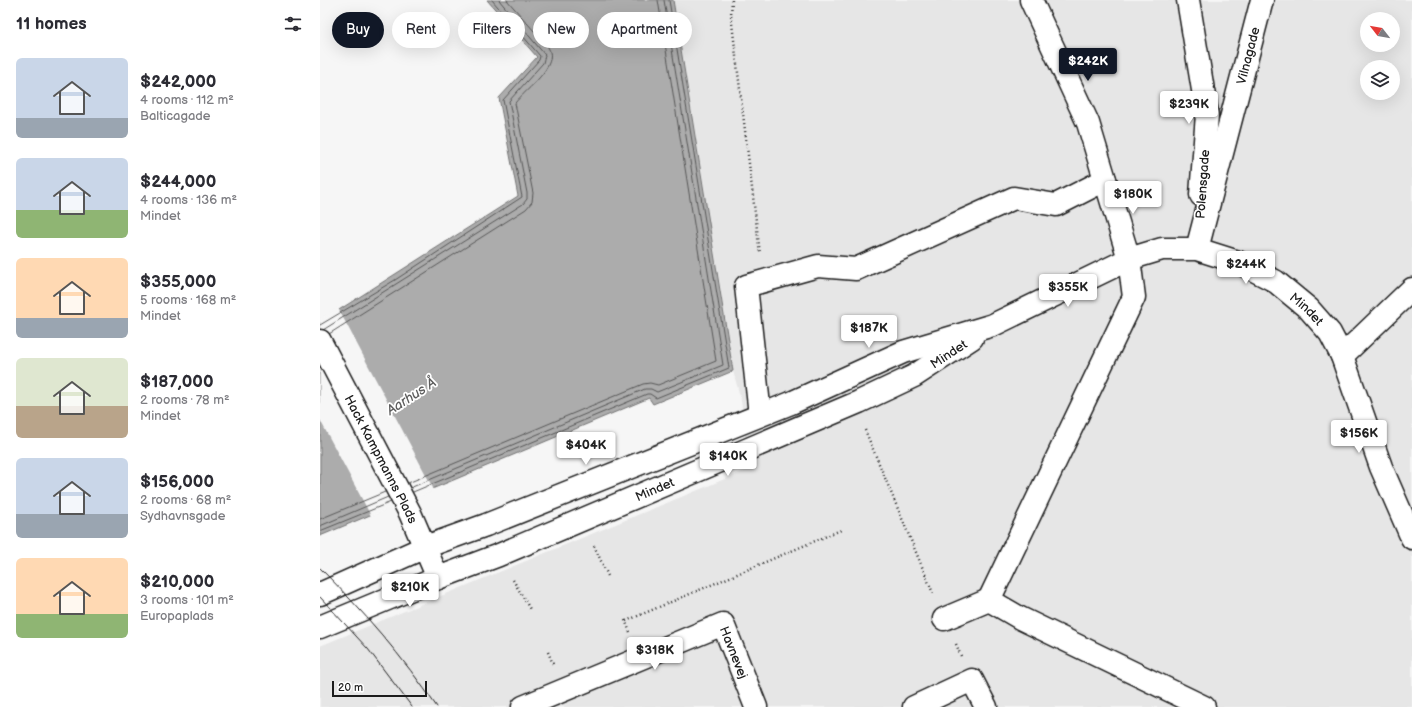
<!DOCTYPE html>
<html lang="en">
<head>
<meta charset="utf-8">
<style>
  :root { --surface:#fff; --page:#f2f2f3; --text:#2b2b33; --muted:#7c7c81; --accent:#111827 }
  body { margin:0; font-family:"Balsamiq Sans",sans-serif; background:var(--page); color:var(--text); height:100vh; display:flex; flex-direction:column; font-size:15px; white-space:nowrap }
  * { box-sizing:border-box; margin:0 }
  p { font-size:13px; color:var(--muted) }
  .icon { flex:none; width:22px; height:22px; fill:none; stroke:currentColor; stroke-width:2; stroke-linecap:round; stroke-linejoin:round }
  .map { position:relative; flex:1; overflow:hidden }
  .drawer { display:flex; flex-direction:column; background:var(--surface); width:320px }
  .drawer>* { flex:none }
  .guide { position:absolute; left:12px; top:12px; width:380px; height:36px; display:flex; gap:8px }
  .needle { width:26px; rotate:301deg }
  .tools { position:absolute; left:1040px; top:12px; display:grid; gap:8px }
  .tools a { display:grid; place-items:center; width:40px; height:40px; border-radius:50%; background:var(--surface); box-shadow:0 4px 16px #0002; font-size:20px }
  .scale { position:absolute; left:12px; bottom:10px; width:95px; box-sizing:border-box; padding-left:4px; border:2px solid #1c1c1c; border-top:0; font-size:11px; line-height:14px; white-space:nowrap; color:#1c1c1c; -webkit-text-stroke:3px #fff; paint-order:stroke }
  .price { position:absolute; translate:-50% -34px; padding:0 9px; border-radius:4px; background:#fff; color:#222; font-size:13px; line-height:26px; filter:drop-shadow(0 1px 2px #0008) }
  .price::after { content:''; position:absolute; left:50%; top:24px; width:12px; height:9px; margin-left:-6px; background:inherit; clip-path:polygon(0 0,100% 0,50% 100%) }
  .price.on { background:var(--accent); color:#fff }
  ul { padding:0; list-style:none }
  li { display:flex; align-items:center; gap:12px; height:100px; padding:0 16px }
  li span { display:grid; place-items:center; flex:none; width:112px; height:80px; border-radius:6px; color:#555 }
  li>.icon { margin-inline-start:auto }
  span .icon { width:48px; height:48px; fill:#fffc; stroke-width:1 }
  li b { font-size:17px }
  h2 { display:flex; justify-content:space-between; align-items:center; height:48px; padding:0 16px; font-size:17px }
  .pill { padding:0 14px; border-radius:18px; background:var(--surface); box-shadow:0 4px 16px #0002; font-size:14px; line-height:36px }
  .pill.on { background:var(--accent); color:#fff }
  main { display:flex; flex:1; min-height:0 }
  .map>svg:first-child { display:block }
  .built { fill:#e6e6e6; fill-rule:evenodd }
  .water { fill:#acacac; stroke:#727272 }
  .pier { fill:#f6f6f6 }
  .lines { fill:none; stroke-linecap:round; stroke-linejoin:round }
  .shore { stroke:#565656; stroke-width:1 }
  .minor-casing { stroke:#1c1c1c; stroke-width:25 }
  .path { stroke:#1c1c1c; stroke-width:2.5; stroke-dasharray:1 3; stroke-linecap:butt }
  .minor { stroke:#fff; stroke-width:22 }
  .tram { stroke:#1c1c1c; stroke-width:1 }
  .labels { text-anchor:middle; stroke-width:3.5; stroke-linejoin:round; paint-order:stroke }
  .street-label { font-size:13px; fill:#1c1c1c; stroke:#fff }
  .water-label { font-size:14px; font-style:italic; fill:#5d5d5d; stroke:#fff }
</style>
</head>
<body>
<main>
<section class="drawer">
<h2>11 homes<svg class="icon" aria-label="filters" viewBox="0 0 24 24"><path d="M4 7h16M4 17h16"/><circle cx="9" cy="7" r="2"/><circle cx="15" cy="17" r="2"/></svg></h2>
<ul>
<li><span style="background:linear-gradient(#c9d6e8 75%,#9aa5b1 0)"><svg class="icon" aria-label="home" viewBox="0 0 24 24"><path d="M3 11l9-7 9 7M6 9v11h12V9"/></svg></span><div><b>$242,000</b><p>4 rooms · 112 m²</p><p>Balticagade</p></div></li>
<li><span style="background:linear-gradient(#c9d6e8 65%,#8fb573 0)"><svg class="icon" aria-label="home" viewBox="0 0 24 24"><path d="M3 11l9-7 9 7M6 9v11h12V9"/></svg></span><div><b>$244,000</b><p>4 rooms · 136 m²</p><p>Mindet</p></div></li>
<li><span style="background:linear-gradient(#ffd9b3 75%,#9aa5b1 0)"><svg class="icon" aria-label="home" viewBox="0 0 24 24"><path d="M3 11l9-7 9 7M6 9v11h12V9"/></svg></span><div><b>$355,000</b><p>5 rooms · 168 m²</p><p>Mindet</p></div></li>
<li><span style="background:linear-gradient(#dfe7d0 60%,#b9a48a 0)"><svg class="icon" aria-label="home" viewBox="0 0 24 24"><path d="M3 11l9-7 9 7M6 9v11h12V9"/></svg></span><div><b>$187,000</b><p>2 rooms · 78 m²</p><p>Mindet</p></div></li>
<li><span style="background:linear-gradient(#c9d6e8 70%,#9aa5b1 0)"><svg class="icon" aria-label="home" viewBox="0 0 24 24"><path d="M3 11l9-7 9 7M6 9v11h12V9"/></svg></span><div><b>$156,000</b><p>2 rooms · 68 m²</p><p>Sydhavnsgade</p></div></li>
<li><span style="background:linear-gradient(#ffd9b3 70%,#8fb573 0)"><svg class="icon" aria-label="home" viewBox="0 0 24 24"><path d="M3 11l9-7 9 7M6 9v11h12V9"/></svg></span><div><b>$210,000</b><p>3 rooms · 101 m²</p><p>Europaplads</p></div></li>
</ul>
</section>
<div class="map">
<svg width="1092" height="707" viewBox="0 0 1092 707">
  <rect width="100%" height="100%" fill="#f6f6f6"/>
  <filter id="ink" filterUnits="userSpaceOnUse"><feTurbulence type="fractalNoise" baseFrequency=".025" numOctaves="2"/><feDisplacementMap in="SourceGraphic" scale="8" xChannelSelector="R" yChannelSelector="G"/><feConvolveMatrix kernelMatrix="1 2 1 2 8 2 1 2 1" color-interpolation-filters="sRGB"/></filter>
  <g filter="url(#ink)">
    <path class="built" d="M 353,0 L 1092,0 L 1092,707 L 0,707 L 0,646 L 429,469 L 421,400 L 413,371 ZM 1047,19 L 1073,19 L 1073,45 L 1047,45 ZM 1047,67 L 1073,67 L 1073,93 L 1047,93 Z"/>
    <path class="water" d="M 167,0 L 353,0 L 413,371 L 333,404 L 329,398 L 0,536 L 0,322 L 198,196 L 179,98 L 217,57 Z"/>
    <path class="pier" d="M 18,308 L 114,490 L 51,516 L 0,420 L 0,319 Z"/>
    <g class="lines">
      <path class="shore" d="M 0,325 L 75,280 L 202,197 L 183,100 L 219,60 L 220,56 L 172,0
        M 3,330 L 203,204 L 207,199 L 207,193 L 189,101 L 223,63 L 225,55 L 179,0
        M 9,334 L 206,209 L 212,202 L 213,193 L 195,103 C 206,89 240,66 228,47 L 187,0
        M 88,483 L 323,384 L 330,383 L 338,385 L 396,361 L 338,0
        M 90,488 L 325,389 L 331,389 L 337,392 L 403,365 L 344,0
        M 93,492 L 327,394 L 330,394 L 336,398 L 409,368 L 349,0
        M 0,519 L 65,492
        M 0,526 L 68,497
        M 0,531 L 71,502"/>
      <g class="minor-casing">
        <g id="minor">
          <path d="M 868,0 L 887,114 L 881,195"/>
          <path id="s1" d="M 877,249 L 942,0"/>
          <path id="s2" d="M 0,341 L 90,513 L 118,578"/>
          <path d="M 1022,356 L 1092,289"/>
          <path d="M 440,415 L 426,286 L 498,266 L 536,269 L 694,198 L 736,205 L 785,180"/>
          <path id="s3" d="M 0,594 L 105,547 L 166,525 L 471,403 L 583,352 L 673,325 L 809,259 L 842,249 L 877,249 L 918,262 L 955,281 L 989,309 L 1010,333 L 1022,356 L 1061,467 L 1092,538"/>
          <path d="M 669,600 L 814,297 L 809,259 L 768,123 L 711,0"/>
          <path d="M 624,619 L 669,600 L 700,618 L 884,707"/>
          <path id="s4" d="M 0,627 L 118,578 L 179,555 L 539,402 L 594,376 L 652,338"/>
          <path id="s5" d="M 203,707 L 403,624 L 436,707"/>
          <path d="M 594,707 L 652,680 L 666,707"/>
        </g>
      </g>
      <path class="path" d="M 412,0 L 411,15 L 440,254
        M 545,430 L 613,593
        M 274,546 L 289,578
        M 193,580 L 211,611
        M 305,620 L 310,632
        M 306,621 L 521,530
        M 636,644 L 641,656
        M 228,652 L 233,664"/>
      <use href="#minor" class="minor"/>
      <path class="tram" d="M 0,568 C 43,611 83,657 117,707
        M 0,597 L 48,649 L 92,707"/>
    </g>
  </g>
  <g class="labels">
    <g class="street-label">
      <text dy="5" stroke="none"><textPath href="#s1" startOffset="200">Vilnagade</textPath></text>
      <text transform="translate(882 184) rotate(-86)" y="5">Polensgade</text>
      <text dy="5" stroke="none"><textPath href="#s3" startOffset="1073">Mindet</textPath></text>
      <text dy="5" stroke="none"><textPath href="#s4" startOffset="686">Mindet</textPath></text>
      <text dy="5" stroke="none"><textPath href="#s2" startOffset="133">Hack Kampmanns Plads</textPath></text>
      <text dy="5" stroke="none"><textPath href="#s4" startOffset="362">Mindet</textPath></text>
      <text dy="5" stroke="none"><textPath href="#s5" startOffset="247">Havnevej</textPath></text>
    </g>
    <g class="water-label">
      <text transform="translate(91 396) rotate(-33)" y="5">Aarhus Å</text>
    </g>
  </g>
</svg>
<div class="tools">
<a><svg class="needle" viewBox="-14 -14 28 28"><path d="M0-13l5 13h-10z" fill="#e53935"/><path d="M0 13l5-13h-10z" fill="#7c7c81"/></svg></a>
<a><svg class="icon" aria-label="layers" viewBox="0 0 24 24"><path d="M12 4l9 5-9 5-9-5zM3 14l9 5 9-5"/></svg></a>
</div>
<div class="scale">20 m</div>
<b class="price on" style="left:768px;top:82px">$242K</b>
<b class="price" style="left:869px;top:125px">$239K</b>
<b class="price" style="left:813px;top:215px">$180K</b>
<b class="price" style="left:926px;top:285px">$244K</b>
<b class="price" style="left:748px;top:308px">$355K</b>
<b class="price" style="left:549px;top:349px">$187K</b>
<b class="price" style="left:1039px;top:454px">$156K</b>
<b class="price" style="left:266px;top:466px">$404K</b>
<b class="price" style="left:408px;top:477px">$140K</b>
<b class="price" style="left:90px;top:608px">$210K</b>
<b class="price" style="left:335px;top:671px">$318K</b>
<div class="guide">
<a class="pill on">Buy</a>
<a class="pill">Rent</a>
<a class="pill">Filters</a>
<a class="pill">New</a>
<a class="pill">Apartment</a>
</div>
</div>
</main>
</body>
</html>
